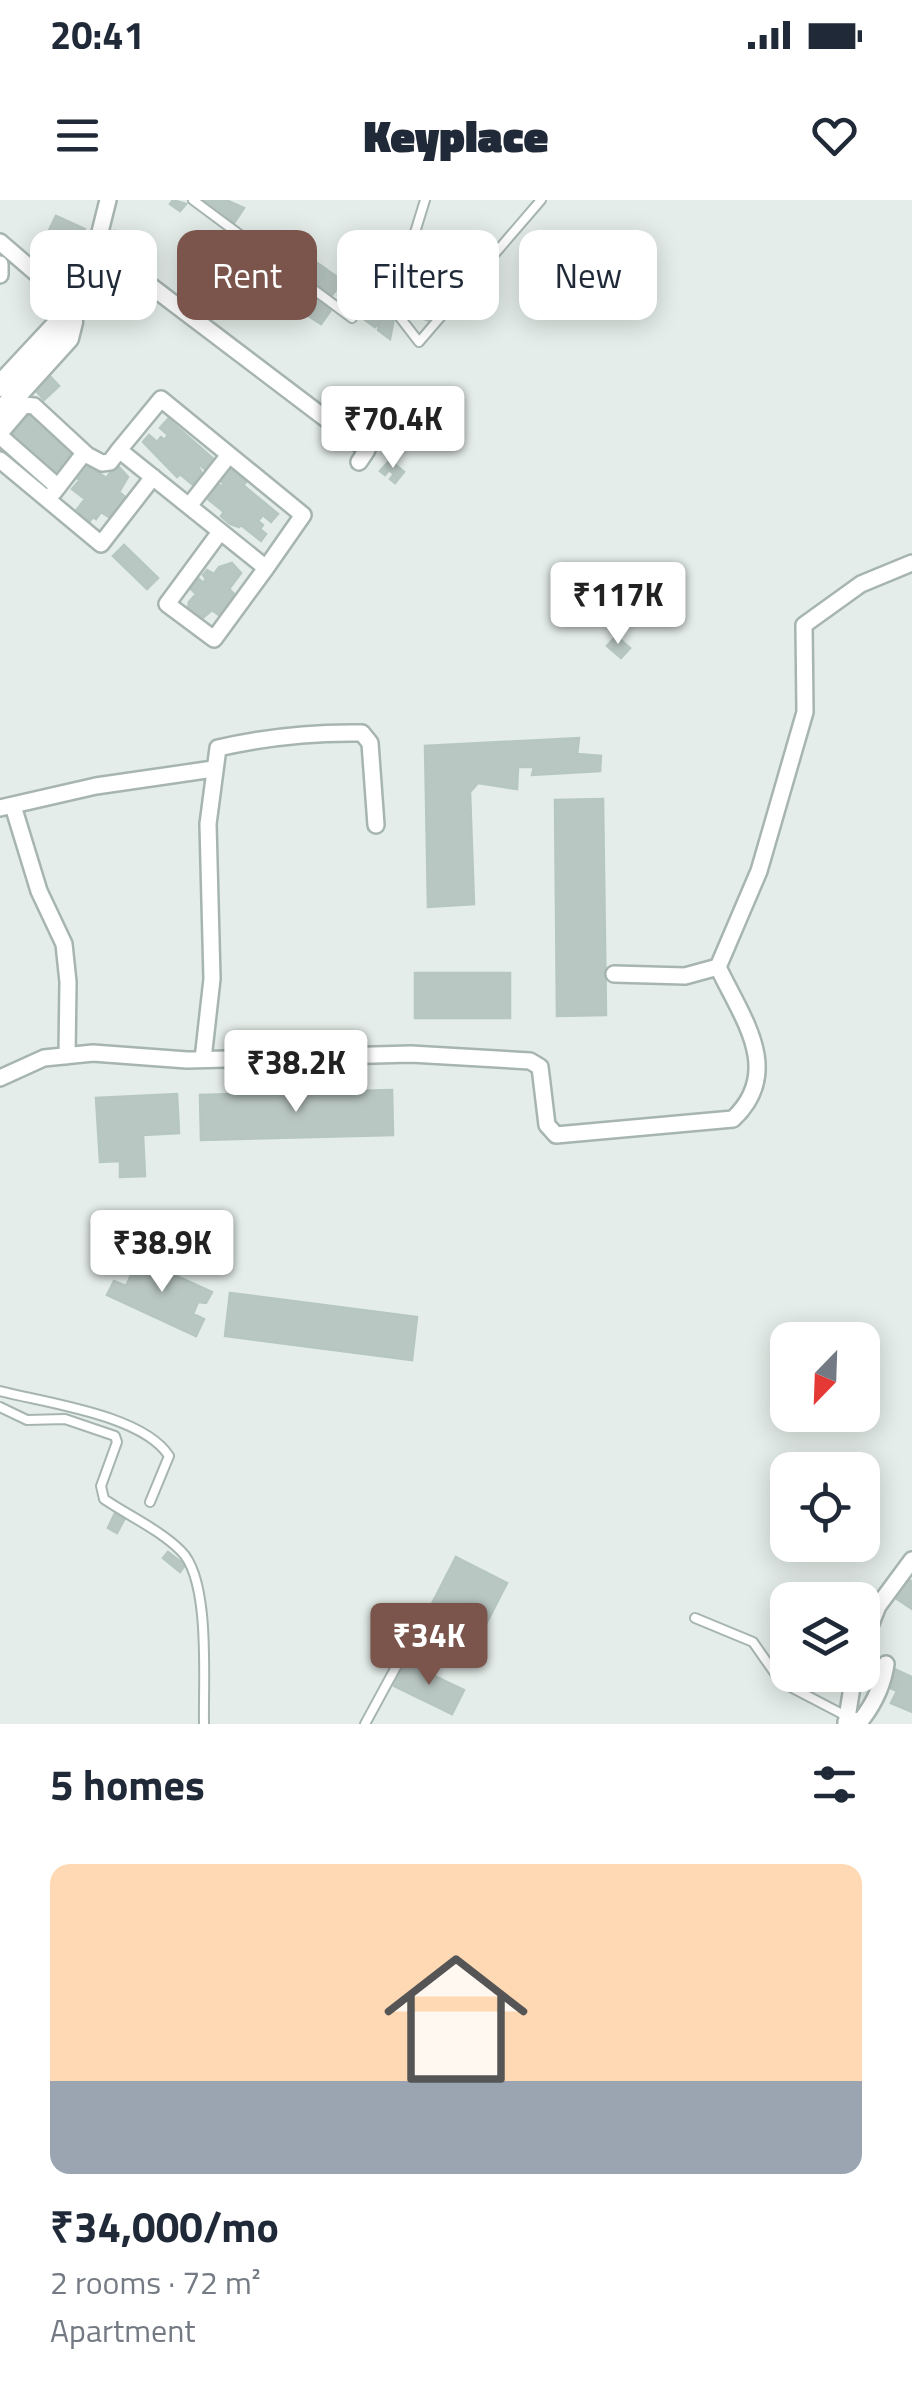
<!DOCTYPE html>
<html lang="en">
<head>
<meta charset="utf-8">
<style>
  :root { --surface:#fff; --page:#f6f6f7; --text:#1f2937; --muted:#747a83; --line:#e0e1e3; --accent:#7b554b }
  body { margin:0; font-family:"Titillium Web",sans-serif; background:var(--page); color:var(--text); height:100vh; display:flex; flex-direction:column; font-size:38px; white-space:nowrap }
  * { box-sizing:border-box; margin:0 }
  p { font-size:32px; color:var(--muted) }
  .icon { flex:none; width:55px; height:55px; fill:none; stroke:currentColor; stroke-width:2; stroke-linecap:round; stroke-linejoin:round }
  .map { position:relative; height:1524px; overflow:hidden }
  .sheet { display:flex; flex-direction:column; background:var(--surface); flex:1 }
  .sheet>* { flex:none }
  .top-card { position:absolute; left:30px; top:30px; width:852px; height:90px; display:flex; gap:20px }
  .needle { width:65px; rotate:203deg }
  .fabs { position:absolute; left:770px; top:1122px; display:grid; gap:20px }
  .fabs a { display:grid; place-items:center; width:110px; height:110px; border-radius:20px; background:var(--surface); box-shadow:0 5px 25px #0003; font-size:50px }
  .price { position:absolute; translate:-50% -85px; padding:0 22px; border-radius:10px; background:#fff; color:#222; font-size:32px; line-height:65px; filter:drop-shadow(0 2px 5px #0008) }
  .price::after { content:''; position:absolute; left:50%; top:60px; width:30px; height:22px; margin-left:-15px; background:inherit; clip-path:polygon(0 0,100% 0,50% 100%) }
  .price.active { background:var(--accent); color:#fff }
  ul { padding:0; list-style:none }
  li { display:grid; align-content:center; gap:20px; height:530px; padding:0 50px }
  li+li { border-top:2px solid var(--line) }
  li span { display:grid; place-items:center; height:310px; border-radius:20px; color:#555 }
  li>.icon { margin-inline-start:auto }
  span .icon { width:180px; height:180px; fill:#fffc; stroke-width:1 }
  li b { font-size:42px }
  h2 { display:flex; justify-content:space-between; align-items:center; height:120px; padding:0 50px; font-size:42px }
  .pill { padding:0 35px; border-radius:20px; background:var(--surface); box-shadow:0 5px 25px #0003; font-size:35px; line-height:90px }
  .pill.active { background:var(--accent); color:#fff }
  .status { display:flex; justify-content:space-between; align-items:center; height:70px; padding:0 50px; background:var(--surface); direction:ltr }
  .status svg { height:28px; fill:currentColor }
  header { display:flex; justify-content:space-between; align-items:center; height:130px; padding:0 50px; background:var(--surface); font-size:45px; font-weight:800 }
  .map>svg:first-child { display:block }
  .building { fill:#b9c7c2; stroke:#b6c6c0; stroke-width:2.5 }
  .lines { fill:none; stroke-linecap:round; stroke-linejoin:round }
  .service-casing { stroke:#a7b5b0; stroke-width:12 }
  .minor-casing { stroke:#a7b5b0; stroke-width:20 }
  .tertiary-casing { stroke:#a7b5b0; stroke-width:25 }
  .service { stroke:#fff; stroke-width:8 }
  .minor { stroke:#fff; stroke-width:15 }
  .tertiary { stroke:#fff; stroke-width:20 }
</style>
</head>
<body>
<div class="status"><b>20:41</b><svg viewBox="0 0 49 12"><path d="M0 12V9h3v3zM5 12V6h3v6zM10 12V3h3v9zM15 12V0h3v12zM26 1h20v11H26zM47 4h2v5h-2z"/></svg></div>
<header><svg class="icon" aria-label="menu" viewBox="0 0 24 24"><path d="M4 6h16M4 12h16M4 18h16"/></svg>Keyplace<svg class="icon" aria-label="heart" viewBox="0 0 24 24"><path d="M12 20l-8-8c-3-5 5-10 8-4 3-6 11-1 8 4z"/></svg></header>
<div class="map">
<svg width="912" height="1524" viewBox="0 0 912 1524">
  <rect width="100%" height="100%" fill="#e4ede9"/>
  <path class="building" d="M 173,0 L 186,4 L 180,11 L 170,4 Z
    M 201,0 L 225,0 L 216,11 Z
    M 226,0 L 244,8 L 234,23 L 218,12 Z
    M 56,16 L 85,29 L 62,75 L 34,61 Z
    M 115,31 L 133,43 L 122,58 L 110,49 Z
    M 277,34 L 294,45 L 283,60 L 268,48 Z
    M 423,39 L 455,49 L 449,68 L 417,58 Z
    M 130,50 L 137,55 L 140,50 L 146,54 L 137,67 L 124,59 Z
    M 310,58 L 326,69 L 315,84 L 300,73 Z
    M 111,65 L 134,83 L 125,96 L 103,79 Z
    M 327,70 L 343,81 L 332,95 L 317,85 Z
    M 284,74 L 307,92 L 296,107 L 269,87 L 276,76 L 280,80 Z
    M 416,86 L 447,95 L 432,122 L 408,113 Z
    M 190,89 L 218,109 L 209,122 L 182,103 Z
    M 308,94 L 320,101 L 309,116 L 298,108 Z
    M 321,102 L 331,110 L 321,124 L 310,117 Z
    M 374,105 L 394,118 L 390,139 L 378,130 L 380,122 L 375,127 L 365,120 Z
    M 46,172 L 59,186 L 44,200 L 31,185 Z
    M 32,211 L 74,249 L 70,254 L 73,257 L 62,265 L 66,268 L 60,275 L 56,272 L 50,278 L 6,239 L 10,234 L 6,230 L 12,223 L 16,227 L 23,214 L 27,217 Z
    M 168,219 L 217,262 L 208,272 L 200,265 L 198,267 L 207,281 L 199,290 L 180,274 L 177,277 L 143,242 L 149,235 L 157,242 L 161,237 L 164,240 L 168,235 L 160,228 Z
    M 390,260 L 404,272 L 395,283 L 390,279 L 394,274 L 389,270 L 385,275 L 380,271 Z
    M 89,265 L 106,278 L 117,265 L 128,277 L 119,292 L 125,297 L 109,317 L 101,312 L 96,319 L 93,317 L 89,322 L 86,320 L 82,324 L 72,316 L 85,299 L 72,289 L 78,282 L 84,283 L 78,279 Z
    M 231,268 L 247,281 L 243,285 L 278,314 L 271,322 L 263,315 L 258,321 L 263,325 L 260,329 L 266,334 L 261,341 L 241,325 L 239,327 L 230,324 L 221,316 L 224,312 L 203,295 L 214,283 L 227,288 L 220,280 Z
    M 124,345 L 158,378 L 147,389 L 113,356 Z
    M 232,363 L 241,373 L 229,389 L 240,400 L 223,418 L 212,410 L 198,422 L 187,416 L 189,402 L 196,394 L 190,388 L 198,378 L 203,383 L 206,379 L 203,375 L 207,370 L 214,374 L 219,367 Z
    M 616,436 L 630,448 L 621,458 L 607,446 Z
    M 579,538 L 577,554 L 601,556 L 600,571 L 532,575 L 534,567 L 518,567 L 517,589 L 478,583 L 470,592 L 474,704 L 428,707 L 425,546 Z
    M 603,599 L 606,815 L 557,816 L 555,600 Z
    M 415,773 L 510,773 L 510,818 L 415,818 Z
    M 392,890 L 393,935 L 201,940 L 200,895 Z
    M 177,894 L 179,933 L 143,935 L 145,976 L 120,977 L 120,961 L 100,962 L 96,898 Z
    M 128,1054 L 212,1092 L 206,1103 L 198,1102 L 193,1114 L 204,1119 L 196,1136 L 107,1095 L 114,1081 L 126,1086 L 134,1069 L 124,1064 Z
    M 230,1093 L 417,1117 L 412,1160 L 225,1136 Z
    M 115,1313 L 125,1318 L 117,1333 L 108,1328 Z
    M 168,1352 L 185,1365 L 180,1372 L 163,1358 Z
    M 456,1357 L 507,1383 L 471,1453 L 420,1427 Z
    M 907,1378 L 912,1382 L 912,1409 L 894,1397 Z
    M 405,1462 L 464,1490 L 452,1514 L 394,1486 Z
    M 892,1468 L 912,1477 L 912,1512 L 891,1503 L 897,1491 L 884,1485 Z"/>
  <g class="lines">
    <g class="service-casing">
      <path id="service" d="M 193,0 L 352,118
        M 425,0 L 392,107 L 419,142 L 541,0
        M 0,1191 C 46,1203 143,1215 169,1256 L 150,1302
        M 0,1207 L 27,1220 L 65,1219 L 115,1236 L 117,1242 L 101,1286 L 104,1299 C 129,1316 160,1330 181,1351 C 211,1380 203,1483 204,1524
        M 695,1418 L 753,1442 L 781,1482 L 846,1516
        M 365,1524 L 415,1432"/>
    </g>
    <g class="minor-casing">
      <path id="minor" d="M 0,42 L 79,110
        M 95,52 L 131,71 L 367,250 L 359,262
        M 0,64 L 0,75
        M 72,122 L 82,104 L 108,0
        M 161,199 L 303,315 L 266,368 L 119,250 Z
        M 0,260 L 101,344 L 153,277
        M 58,287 L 1,237 L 1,232 L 24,205 L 34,206 L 87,255
        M 54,292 L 81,257 L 87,255 L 102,263 L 110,262 L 119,250
        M 189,306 L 229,255
        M 220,332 L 167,404 L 214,439 L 266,368
        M 13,606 L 39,691 L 64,744 L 68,782 L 67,856
        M 0,608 L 96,586 L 213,569
        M 614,774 L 685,776 L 718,767 L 759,671 L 805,512 L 804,425 L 861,384 L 912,363
        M 203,859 L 212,779 L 208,624 L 218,548 C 266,537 312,532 362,533 L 370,543 L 376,625
        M 0,878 L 44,858 L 93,853 L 187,860 L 411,854 L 530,861 L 540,867 L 547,925 L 556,935 L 733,919 C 784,871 742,818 718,767
        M 862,1446 L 878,1406 L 912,1360
        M 846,1522 L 862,1519 C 875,1502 883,1485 886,1464
        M 846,1524 L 854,1475"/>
    </g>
    <g class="tertiary-casing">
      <path id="tertiary" d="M 0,186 L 54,128 L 72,122
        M 0,213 L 68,138 L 72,122"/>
    </g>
    <use href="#service" class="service"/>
    <use href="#minor" class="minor"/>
    <use href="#tertiary" class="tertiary"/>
  </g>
</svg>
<div class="fabs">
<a><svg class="needle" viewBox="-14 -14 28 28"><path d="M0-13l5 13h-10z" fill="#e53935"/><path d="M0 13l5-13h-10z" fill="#747a83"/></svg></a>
<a><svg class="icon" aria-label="locate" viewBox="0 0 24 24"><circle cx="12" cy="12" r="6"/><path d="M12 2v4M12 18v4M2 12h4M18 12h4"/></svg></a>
<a><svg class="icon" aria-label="layers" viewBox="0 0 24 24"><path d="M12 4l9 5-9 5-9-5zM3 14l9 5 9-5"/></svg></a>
</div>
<b class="price" style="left:393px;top:271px">₹70.4K</b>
<b class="price" style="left:618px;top:447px">₹117K</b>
<b class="price" style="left:296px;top:915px">₹38.2K</b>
<b class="price" style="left:162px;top:1095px">₹38.9K</b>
<b class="price active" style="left:429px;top:1488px">₹34K</b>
<div class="top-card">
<a class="pill">Buy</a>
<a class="pill active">Rent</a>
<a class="pill">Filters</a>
<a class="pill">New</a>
</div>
</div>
<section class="sheet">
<h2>5 homes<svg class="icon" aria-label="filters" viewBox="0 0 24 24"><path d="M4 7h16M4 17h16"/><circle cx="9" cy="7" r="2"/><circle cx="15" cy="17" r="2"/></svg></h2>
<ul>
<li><span style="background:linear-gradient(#ffd9b3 70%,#9aa5b1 0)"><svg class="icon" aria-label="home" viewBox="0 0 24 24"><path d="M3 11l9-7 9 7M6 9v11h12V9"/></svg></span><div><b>₹34,000/mo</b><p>2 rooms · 72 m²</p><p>Apartment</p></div></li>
</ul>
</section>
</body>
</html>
